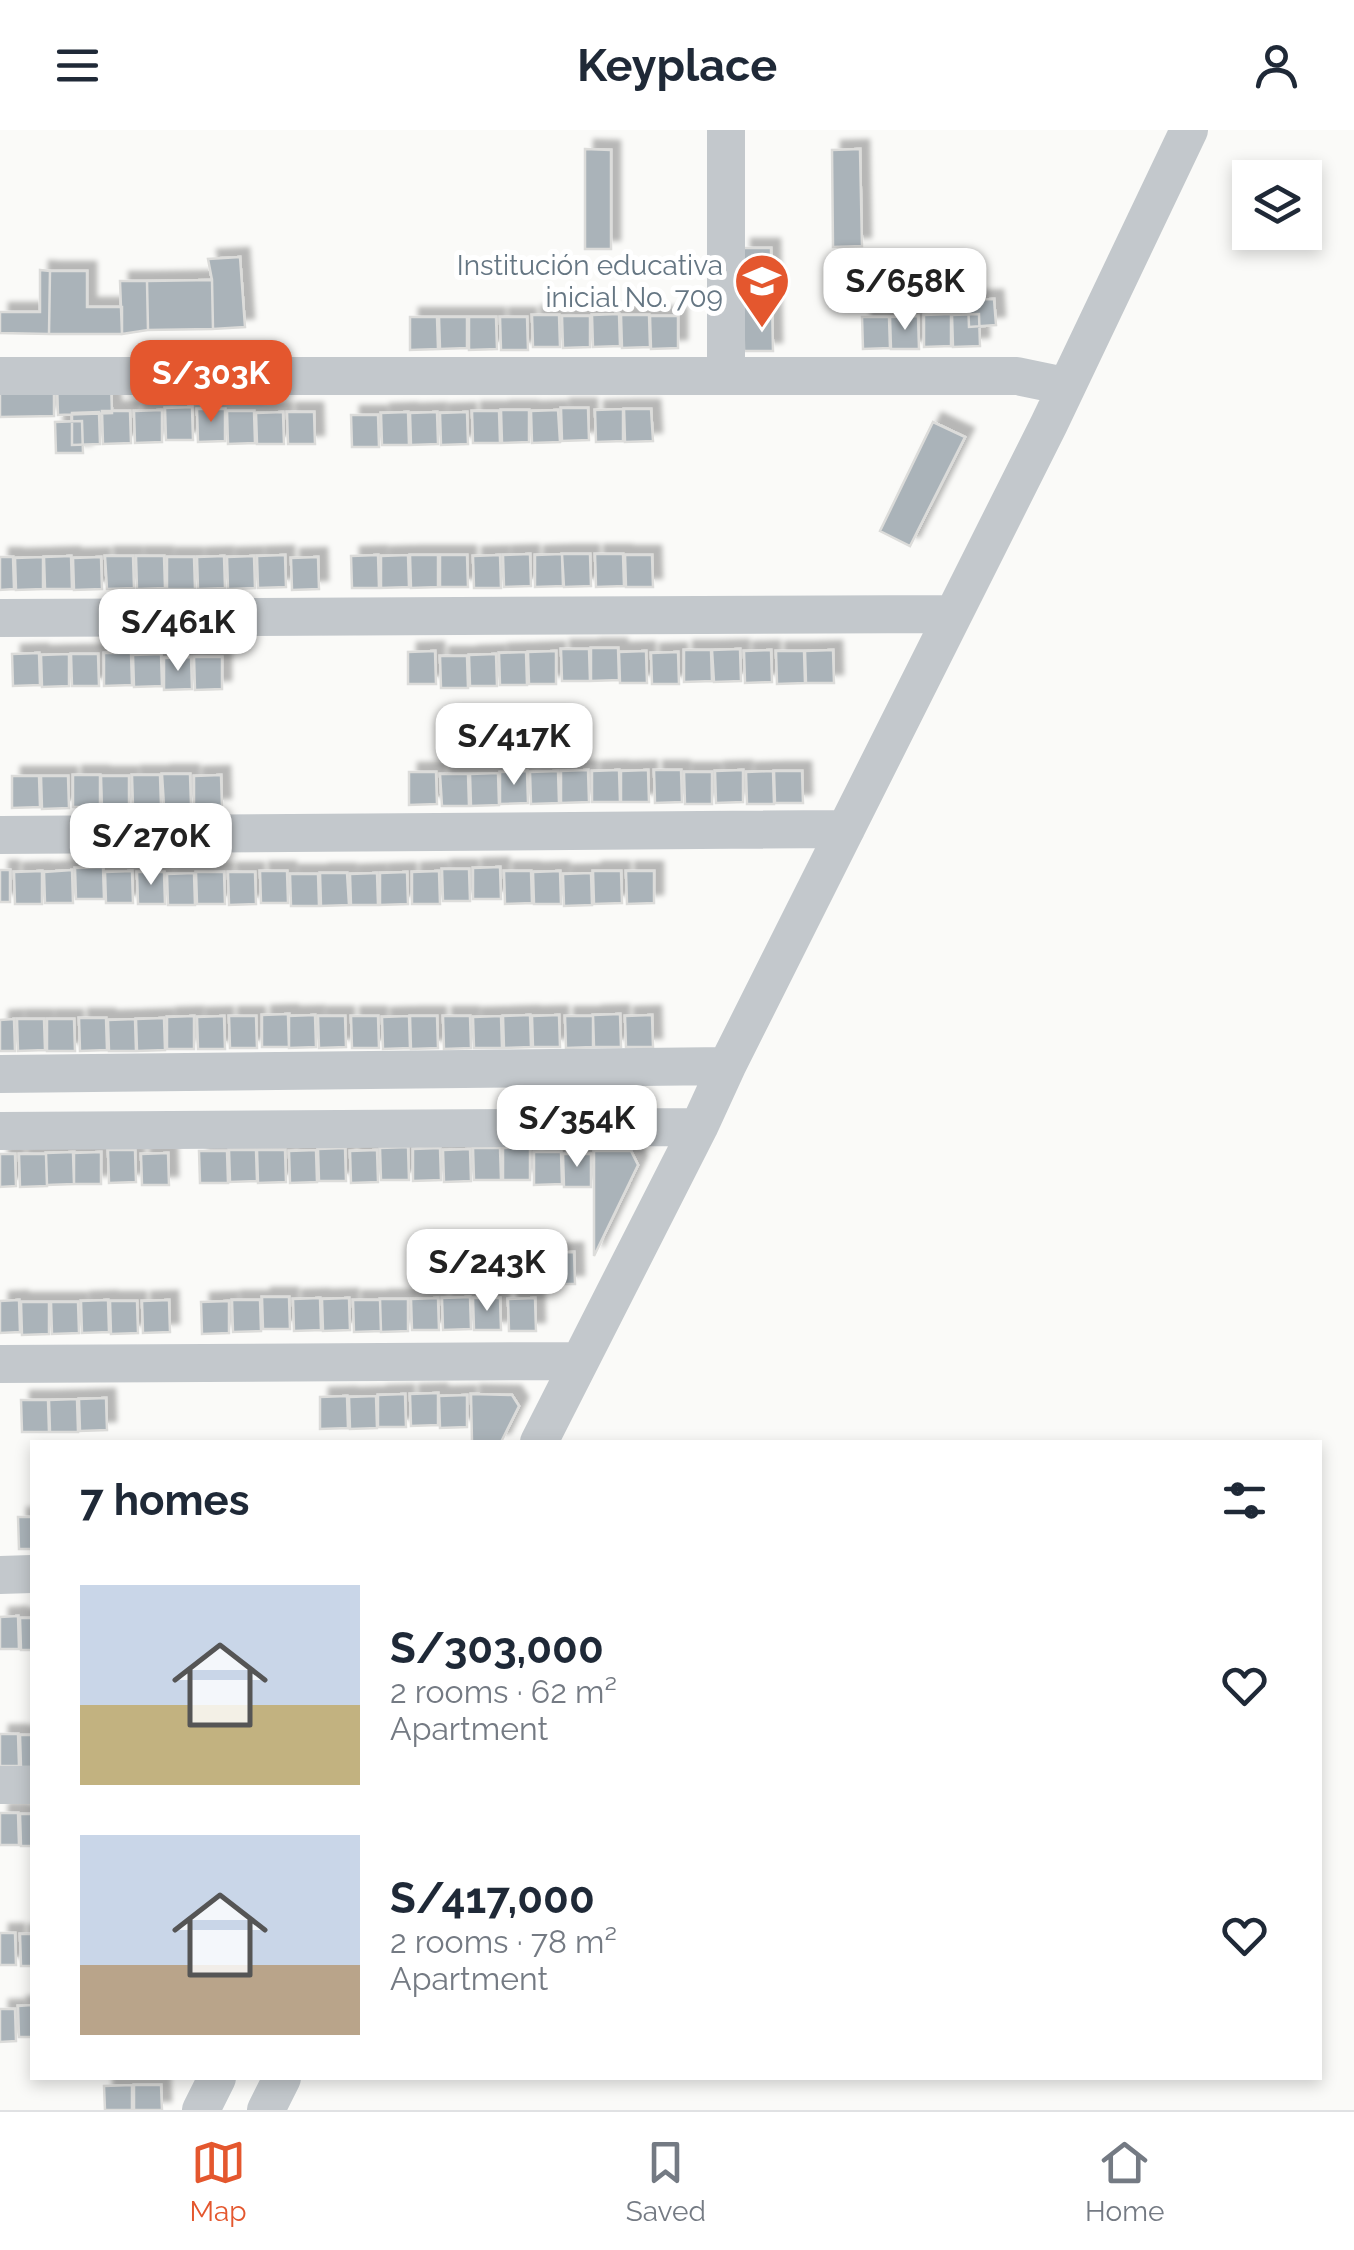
<!DOCTYPE html>
<html lang="en">
<head>
<meta charset="utf-8">
<style>
  :root { --surface:#fff; --page:#f2f2f3; --text:#1f2937; --muted:#747a83; --line:#e0e1e3; --accent:#e4572e }
  body { margin:0; font-family:Raleway,sans-serif; background:var(--page); color:var(--text); height:100vh; display:flex; flex-direction:column; font-size:38px; white-space:nowrap }
  * { box-sizing:border-box; margin:0 }
  p { font-size:32px; color:var(--muted) }
  .icon { flex:none; width:55px; height:55px; fill:none; stroke:currentColor; stroke-width:2; stroke-linecap:round; stroke-linejoin:round }
  .map { position:relative; flex:1; overflow:hidden }
  .details { position:absolute; left:30px; top:1310px; width:1292px; height:640px; display:flex; flex-direction:column; background:var(--surface); border-radius:0px; box-shadow:0 5px 15px #0003 }
  .details>* { flex:none }
  .buttons { position:absolute; left:1232px; top:30px; display:grid; gap:20px }
  .buttons a { display:grid; place-items:center; width:90px; height:90px; border-radius:0px; background:var(--surface); box-shadow:0 5px 15px #0003; font-size:50px }
  .price { position:absolute; translate:-50% -85px; padding:0 22px; border-radius:20px; background:#fff; color:#222; font-size:32px; line-height:65px; filter:drop-shadow(0 2px 5px #0008) }
  .price::after { content:''; position:absolute; left:50%; top:60px; width:30px; height:22px; margin-left:-15px; background:inherit; clip-path:polygon(0 0,100% 0,50% 100%) }
  .price.selected { background:var(--accent); color:#fff }
  ul { padding:0; list-style:none }
  li { display:flex; align-items:center; gap:30px; height:250px; padding:0 50px }
  li span { display:grid; place-items:center; flex:none; width:280px; height:200px; border-radius:0px; color:#555 }
  li>.icon { margin-inline-start:auto }
  span .icon { width:120px; height:120px; fill:#fffc; stroke-width:1 }
  li b { font-size:42px }
  h2 { display:flex; justify-content:space-between; align-items:center; height:120px; padding:0 50px; font-size:42px }
  header { display:flex; justify-content:space-between; align-items:center; height:130px; padding:0 50px; background:var(--surface); font-size:45px; font-weight:700 }
  .dock { display:flex; justify-content:space-around; align-items:center; height:140px; border-top:2px solid var(--line); background:var(--surface); font-size:28px; color:var(--muted) }
  .dock a { display:grid; justify-items:center; gap:5px }
  .dock .selected { color:var(--accent) }
  .map>svg:first-child { display:block }
  .building { fill:#aab3b9; stroke:#dcdcda; stroke-width:2.5; filter:url(#shadow) }
  .lines { fill:none; stroke-linecap:round; stroke-linejoin:round }
  .minor { stroke:#c3c8cc; stroke-width:38 }
  .labels { text-anchor:middle; stroke-width:10; stroke-linejoin:round; paint-order:stroke }
  .poi-label { font-size:28px; fill:#657683; stroke:#fff; text-anchor:end }
</style>
</head>
<body>
<header><svg class="icon" aria-label="menu" viewBox="0 0 24 24"><path d="M4 6h16M4 12h16M4 18h16"/></svg>Keyplace<svg class="icon" aria-label="person" viewBox="0 0 24 24"><circle cx="12" cy="8" r="4"/><path d="M4 21q1-7 8-7t8 7"/></svg></header>
<div class="map">
<svg width="1354" height="1980" viewBox="0 0 1354 1980">
  <defs>
    <filter id="shadow"><feDropShadow dx="9" dy="-9" stdDeviation="2.5" flood-color="#0004"/></filter>
  </defs>
  <rect width="100%" height="100%" fill="#fafaf8"/>
  <path class="building" d="M 585,19 L 611,20 L 611,119 L 585,119 Z
    M 860,19 L 862,116 L 833,117 L 832,20 Z
    M 742,118 L 771,118 L 773,221 L 744,221 Z
    M 240,127 L 245,197 L 213,199 L 212,150 L 208,129 Z
    M 40,140 L 50,141 L 49,204 L 0,203 L 0,182 L 40,182 Z
    M 50,141 L 87,141 L 87,177 L 122,177 L 122,204 L 49,204 Z
    M 212,150 L 213,199 L 148,200 L 147,151 Z
    M 120,151 L 147,151 L 148,200 L 122,204 Z
    M 994,169 L 996,195 L 969,197 L 968,170 Z
    M 619,184 L 620,216 L 593,217 L 592,185 Z
    M 951,184 L 951,216 L 924,217 L 924,185 Z
    M 979,184 L 980,216 L 953,217 L 952,185 Z
    M 532,185 L 559,185 L 560,217 L 533,217 Z
    M 621,185 L 649,185 L 650,217 L 622,218 Z
    M 562,186 L 590,186 L 590,217 L 563,218 Z
    M 650,186 L 678,186 L 678,218 L 651,219 Z
    M 918,186 L 919,219 L 891,219 L 890,187 Z
    M 410,187 L 437,187 L 438,219 L 410,220 Z
    M 439,187 L 467,187 L 467,218 L 440,219 Z
    M 469,187 L 496,187 L 497,219 L 469,220 Z
    M 500,187 L 527,187 L 528,220 L 501,220 Z
    M 862,187 L 889,187 L 890,218 L 863,219 Z
    M 111,252 L 112,283 L 58,285 L 57,253 Z
    M 54,259 L 54,286 L 0,287 L 0,260 Z
    M 192,277 L 193,310 L 166,310 L 165,278 Z
    M 561,278 L 588,278 L 589,310 L 562,311 Z
    M 197,279 L 225,279 L 225,311 L 198,312 Z
    M 623,279 L 623,311 L 596,312 L 595,280 Z
    M 624,279 L 651,279 L 653,311 L 625,312 Z
    M 162,280 L 162,312 L 135,313 L 134,281 Z
    M 501,280 L 529,280 L 529,312 L 502,313 Z
    M 558,280 L 560,312 L 532,313 L 531,281 Z
    M 102,281 L 130,281 L 131,313 L 103,314 Z
    M 227,281 L 254,281 L 255,313 L 228,314 Z
    M 472,281 L 499,281 L 500,313 L 473,313 Z
    M 99,282 L 100,314 L 72,315 L 72,283 Z
    M 283,282 L 284,314 L 257,314 L 256,283 Z
    M 287,282 L 314,282 L 315,314 L 288,314 Z
    M 408,282 L 409,315 L 382,315 L 381,283 Z
    M 437,282 L 438,314 L 411,315 L 410,283 Z
    M 467,282 L 468,314 L 441,315 L 440,283 Z
    M 351,285 L 378,285 L 379,317 L 352,317 Z
    M 82,291 L 83,323 L 56,323 L 55,292 Z
    M 933,292 L 965,307 L 910,416 L 880,401 Z
    M 530,424 L 531,456 L 504,457 L 503,425 Z
    M 562,424 L 590,424 L 591,456 L 564,457 Z
    M 562,424 L 563,456 L 535,457 L 535,425 Z
    M 595,424 L 623,424 L 624,456 L 596,457 Z
    M 285,425 L 286,457 L 258,458 L 257,426 Z
    M 378,425 L 379,458 L 352,458 L 351,426 Z
    M 408,425 L 409,457 L 381,458 L 381,426 Z
    M 410,425 L 438,425 L 438,457 L 411,458 Z
    M 440,425 L 467,425 L 468,457 L 440,457 Z
    M 500,425 L 501,458 L 474,458 L 473,426 Z
    M 625,425 L 652,425 L 653,457 L 626,457 Z
    M 71,426 L 72,459 L 45,459 L 44,427 Z
    M 105,426 L 133,426 L 134,458 L 107,459 Z
    M 136,426 L 164,426 L 165,458 L 137,459 Z
    M 224,426 L 225,458 L 198,459 L 197,427 Z
    M 254,426 L 255,458 L 228,459 L 227,427 Z
    M 0,427 L 13,427 L 14,459 L 0,460 Z
    M 43,427 L 43,459 L 16,460 L 15,428 Z
    M 101,427 L 102,459 L 74,460 L 73,428 Z
    M 167,427 L 194,427 L 195,459 L 167,459 Z
    M 318,427 L 319,459 L 292,460 L 291,428 Z
    M 591,518 L 618,518 L 619,550 L 591,551 Z
    M 561,519 L 589,519 L 590,551 L 562,551 Z
    M 740,519 L 741,551 L 714,552 L 712,520 Z
    M 684,520 L 711,520 L 712,551 L 684,552 Z
    M 771,520 L 772,552 L 745,553 L 744,521 Z
    M 833,520 L 834,553 L 806,553 L 805,521 Z
    M 435,521 L 436,554 L 408,554 L 408,522 Z
    M 556,521 L 556,554 L 529,554 L 528,522 Z
    M 646,521 L 647,553 L 620,553 L 619,522 Z
    M 776,521 L 804,521 L 805,553 L 777,554 Z
    M 526,522 L 527,555 L 500,555 L 499,523 Z
    M 678,522 L 679,554 L 652,554 L 651,523 Z
    M 39,523 L 40,555 L 13,556 L 12,524 Z
    M 104,523 L 131,523 L 132,555 L 104,556 Z
    M 69,524 L 69,556 L 42,557 L 41,525 Z
    M 71,524 L 98,524 L 99,556 L 72,556 Z
    M 161,524 L 162,556 L 134,557 L 133,525 Z
    M 496,524 L 497,556 L 470,556 L 469,525 Z
    M 440,526 L 467,526 L 468,558 L 441,558 Z
    M 191,527 L 192,559 L 164,560 L 164,528 Z
    M 194,527 L 222,527 L 222,559 L 195,560 Z
    M 588,640 L 589,672 L 561,673 L 561,641 Z
    M 619,640 L 620,672 L 592,672 L 592,641 Z
    M 648,640 L 649,672 L 621,672 L 621,641 Z
    M 654,640 L 681,640 L 682,672 L 655,673 Z
    M 743,640 L 743,672 L 716,673 L 715,641 Z
    M 527,641 L 528,673 L 500,674 L 500,642 Z
    M 558,641 L 559,673 L 531,674 L 530,642 Z
    M 773,641 L 774,674 L 747,674 L 746,642 Z
    M 774,641 L 802,641 L 803,673 L 775,673 Z
    M 409,642 L 436,642 L 437,674 L 409,675 Z
    M 684,642 L 712,642 L 712,674 L 685,674 Z
    M 498,643 L 499,675 L 471,676 L 470,644 Z
    M 162,644 L 190,644 L 191,676 L 164,676 Z
    M 440,644 L 468,644 L 469,676 L 442,676 Z
    M 73,645 L 100,645 L 100,677 L 73,677 Z
    M 132,645 L 160,645 L 161,677 L 133,677 Z
    M 221,645 L 222,677 L 194,678 L 194,646 Z
    M 12,646 L 39,646 L 40,677 L 12,678 Z
    M 41,646 L 68,646 L 69,678 L 42,679 Z
    M 101,646 L 129,646 L 129,678 L 102,679 Z
    M 103,737 L 104,769 L 76,769 L 75,738 Z
    M 500,737 L 501,769 L 473,769 L 473,738 Z
    M 442,739 L 469,739 L 470,771 L 443,771 Z
    M 0,740 L 10,740 L 10,772 L 0,772 Z
    M 72,740 L 73,773 L 45,773 L 44,742 Z
    M 42,741 L 42,774 L 15,774 L 14,742 Z
    M 132,741 L 133,773 L 106,773 L 105,742 Z
    M 260,741 L 287,741 L 288,773 L 261,773 Z
    M 439,741 L 440,774 L 412,774 L 412,742 Z
    M 504,741 L 531,741 L 532,773 L 505,774 Z
    M 560,741 L 561,774 L 534,774 L 533,742 Z
    M 593,741 L 621,741 L 622,773 L 594,774 Z
    M 626,741 L 654,741 L 654,773 L 627,774 Z
    M 137,742 L 164,742 L 165,774 L 138,774 Z
    M 196,742 L 224,742 L 225,774 L 197,774 Z
    M 228,742 L 255,742 L 256,774 L 229,775 Z
    M 407,742 L 408,774 L 380,775 L 380,743 Z
    M 194,743 L 195,775 L 168,775 L 167,744 Z
    M 320,743 L 347,743 L 349,775 L 321,776 Z
    M 377,743 L 378,775 L 351,775 L 350,744 Z
    M 591,743 L 592,775 L 564,776 L 563,744 Z
    M 290,744 L 318,744 L 319,776 L 291,776 Z
    M 289,884 L 289,917 L 262,917 L 262,885 Z
    M 620,884 L 621,917 L 594,917 L 593,885 Z
    M 315,885 L 316,917 L 289,918 L 288,886 Z
    M 530,885 L 531,917 L 504,918 L 503,886 Z
    M 559,885 L 560,917 L 533,917 L 532,886 Z
    M 652,885 L 653,917 L 626,917 L 625,886 Z
    M 194,886 L 194,919 L 167,919 L 167,887 Z
    M 224,886 L 225,919 L 198,919 L 197,887 Z
    M 229,886 L 256,886 L 257,918 L 230,918 Z
    M 318,886 L 345,886 L 346,917 L 319,918 Z
    M 351,886 L 378,886 L 379,918 L 352,918 Z
    M 409,886 L 410,918 L 383,919 L 382,887 Z
    M 410,886 L 437,886 L 438,918 L 411,919 Z
    M 443,886 L 470,886 L 471,918 L 444,919 Z
    M 501,886 L 502,918 L 474,918 L 473,887 Z
    M 565,886 L 593,886 L 593,917 L 566,918 Z
    M 79,888 L 106,888 L 107,920 L 80,921 Z
    M 164,888 L 165,920 L 137,921 L 136,889 Z
    M 14,889 L 15,921 L 0,921 L 0,890 Z
    M 17,889 L 44,889 L 45,920 L 18,921 Z
    M 47,889 L 74,889 L 75,921 L 47,921 Z
    M 135,889 L 136,921 L 109,921 L 108,890 Z
    M 408,1017 L 409,1050 L 381,1050 L 380,1018 Z
    M 530,1017 L 530,1050 L 503,1050 L 503,1018 Z
    M 345,1018 L 346,1051 L 319,1051 L 318,1019 Z
    M 440,1018 L 441,1050 L 413,1051 L 413,1019 Z
    M 473,1018 L 500,1018 L 501,1050 L 474,1050 Z
    M 470,1019 L 471,1051 L 444,1052 L 443,1020 Z
    M 108,1020 L 135,1020 L 136,1052 L 109,1053 Z
    M 229,1020 L 256,1020 L 257,1051 L 230,1052 Z
    M 257,1020 L 285,1020 L 286,1052 L 258,1053 Z
    M 316,1020 L 317,1052 L 290,1053 L 289,1021 Z
    M 377,1020 L 378,1052 L 351,1053 L 350,1021 Z
    M 199,1021 L 227,1021 L 228,1053 L 200,1053 Z
    M 594,1021 L 631,1021 L 638,1035 L 594,1126 Z
    M 74,1022 L 74,1054 L 47,1055 L 46,1023 Z
    M 101,1022 L 101,1054 L 74,1054 L 73,1023 Z
    M 534,1022 L 561,1022 L 562,1054 L 534,1055 Z
    M 168,1023 L 169,1055 L 142,1055 L 141,1024 Z
    M 0,1024 L 15,1024 L 16,1056 L 0,1057 Z
    M 19,1024 L 46,1024 L 47,1056 L 20,1057 Z
    M 563,1024 L 591,1024 L 591,1057 L 564,1057 Z
    M 574,1122 L 575,1154 L 547,1154 L 546,1123 Z
    M 262,1167 L 289,1167 L 290,1199 L 263,1199 Z
    M 470,1167 L 471,1199 L 443,1200 L 442,1168 Z
    M 320,1168 L 321,1200 L 294,1201 L 293,1169 Z
    M 349,1168 L 350,1200 L 323,1201 L 322,1169 Z
    M 438,1168 L 439,1200 L 412,1200 L 411,1169 Z
    M 473,1168 L 500,1168 L 501,1200 L 474,1200 Z
    M 535,1168 L 536,1201 L 509,1201 L 508,1169 Z
    M 380,1169 L 408,1169 L 408,1201 L 381,1202 Z
    M 19,1170 L 20,1202 L 0,1203 L 0,1171 Z
    M 108,1170 L 109,1202 L 82,1203 L 81,1171 Z
    M 169,1170 L 170,1202 L 143,1203 L 142,1171 Z
    M 232,1170 L 260,1170 L 261,1201 L 233,1202 Z
    M 353,1170 L 380,1170 L 381,1201 L 354,1202 Z
    M 110,1171 L 137,1171 L 138,1203 L 111,1204 Z
    M 229,1171 L 229,1203 L 202,1204 L 201,1172 Z
    M 21,1172 L 49,1172 L 49,1204 L 22,1205 Z
    M 51,1172 L 78,1172 L 79,1203 L 52,1204 Z
    M 438,1263 L 438,1295 L 411,1296 L 410,1264 Z
    M 405,1264 L 406,1297 L 378,1297 L 378,1265 Z
    M 471,1264 L 512,1265 L 519,1276 L 501,1312 L 472,1312 Z
    M 467,1265 L 467,1297 L 440,1298 L 439,1266 Z
    M 347,1266 L 348,1298 L 320,1299 L 320,1267 Z
    M 376,1266 L 377,1298 L 350,1299 L 349,1267 Z
    M 106,1268 L 107,1300 L 80,1301 L 79,1269 Z
    M 77,1269 L 78,1302 L 50,1302 L 49,1270 Z
    M 21,1270 L 48,1270 L 49,1302 L 22,1302 Z
    M 18,1387 L 32,1387 L 32,1419 L 19,1419 Z
    M 18,1486 L 19,1519 L 0,1519 L 0,1487 Z
    M 20,1488 L 32,1488 L 32,1520 L 21,1520 Z
    M 0,1604 L 18,1604 L 19,1636 L 0,1636 Z
    M 20,1605 L 32,1605 L 32,1637 L 21,1637 Z
    M 0,1683 L 18,1683 L 19,1715 L 0,1715 Z
    M 20,1684 L 32,1684 L 32,1716 L 21,1716 Z
    M 0,1803 L 15,1803 L 16,1835 L 0,1835 Z
    M 20,1804 L 32,1804 L 32,1836 L 21,1836 Z
    M 32,1875 L 32,1907 L 19,1907 L 18,1876 Z
    M 0,1879 L 15,1879 L 16,1911 L 0,1912 Z
    M 132,1955 L 132,1980 L 105,1980 L 104,1956 Z
    M 134,1955 L 161,1955 L 162,1980 L 134,1980 Z"/>
  <g class="lines">
    <path class="minor" d="M 726,0 L 726,246
      M 0,246 L 1017,246 L 1065,256
      M 0,488 L 953,484
      M 0,705 L 846,699
      M 0,944 L 727,936
      M 0,1001 L 699,997
      M 0,1234 L 580,1231
      M 539,1312 L 699,997 L 727,936 L 1049,294 L 1189,0
      M 0,1445 L 32,1444
      M 0,1655 L 32,1655
      M 201,1980 L 217,1948
      M 266,1980 L 282,1948"/>
  </g>
  <defs>
    <g id="school-pin" transform="scale(2.875)"><path d="M0 17L-7.5 6A9.5 9.5 0 1 1 7.5 6Z" fill="#e4572e" stroke="#fff"/><path d="M0-5L7-2L0 1L-7-2ZM-4 1L0 2.5L4 1V4Q0 6-4 4Z" fill="#fff"/></g>
  </defs>
  <g fill-rule="evenodd">
    <use href="#school-pin" x="762" y="151"/>
  </g>
  <g class="labels">
    <g class="poi-label">
      <text x="723" y="145">Institución educativa<tspan x="723" dy="32">inicial No. 709</tspan></text>
    </g>
  </g>
</svg>
<div class="buttons">
<a><svg class="icon" aria-label="layers" viewBox="0 0 24 24"><path d="M12 4l9 5-9 5-9-5zM3 14l9 5 9-5"/></svg></a>
</div>
<b class="price" style="left:905px;top:203px">S/658K</b>
<b class="price selected" style="left:211px;top:295px">S/303K</b>
<b class="price" style="left:178px;top:544px">S/461K</b>
<b class="price" style="left:514px;top:658px">S/417K</b>
<b class="price" style="left:151px;top:758px">S/270K</b>
<b class="price" style="left:577px;top:1040px">S/354K</b>
<b class="price" style="left:487px;top:1184px">S/243K</b>
<section class="details">
<h2>7 homes<svg class="icon" aria-label="filters" viewBox="0 0 24 24"><path d="M4 7h16M4 17h16"/><circle cx="9" cy="7" r="2"/><circle cx="15" cy="17" r="2"/></svg></h2>
<ul>
<li><span style="background:linear-gradient(#c9d6e8 60%,#c2b280 0)"><svg class="icon" aria-label="home" viewBox="0 0 24 24"><path d="M3 11l9-7 9 7M6 9v11h12V9"/></svg></span><div><b>S/303,000</b><p>2 rooms · 62 m²</p><p>Apartment</p></div><svg class="icon" aria-label="heart" viewBox="0 0 24 24"><path d="M12 20l-8-8c-3-5 5-10 8-4 3-6 11-1 8 4z"/></svg></li>
<li><span style="background:linear-gradient(#c9d6e8 65%,#b9a48a 0)"><svg class="icon" aria-label="home" viewBox="0 0 24 24"><path d="M3 11l9-7 9 7M6 9v11h12V9"/></svg></span><div><b>S/417,000</b><p>2 rooms · 78 m²</p><p>Apartment</p></div><svg class="icon" aria-label="heart" viewBox="0 0 24 24"><path d="M12 20l-8-8c-3-5 5-10 8-4 3-6 11-1 8 4z"/></svg></li>
</ul>
</section>
</div>
<nav class="dock">
<a class="selected"><svg class="icon" aria-label="map" viewBox="0 0 24 24"><path d="M3 6l6-2 6 2 6-2v14l-6 2-6-2-6 2zM9 4v14M15 6v14"/></svg>Map</a>
<a><svg class="icon" aria-label="saved" viewBox="0 0 24 24"><path d="M7 4h10v16l-5-4-5 4z"/></svg>Saved</a>
<a><svg class="icon" aria-label="home" viewBox="0 0 24 24"><path d="M3 11l9-7 9 7M6 9v11h12V9"/></svg>Home</a>
</nav>
</body>
</html>
